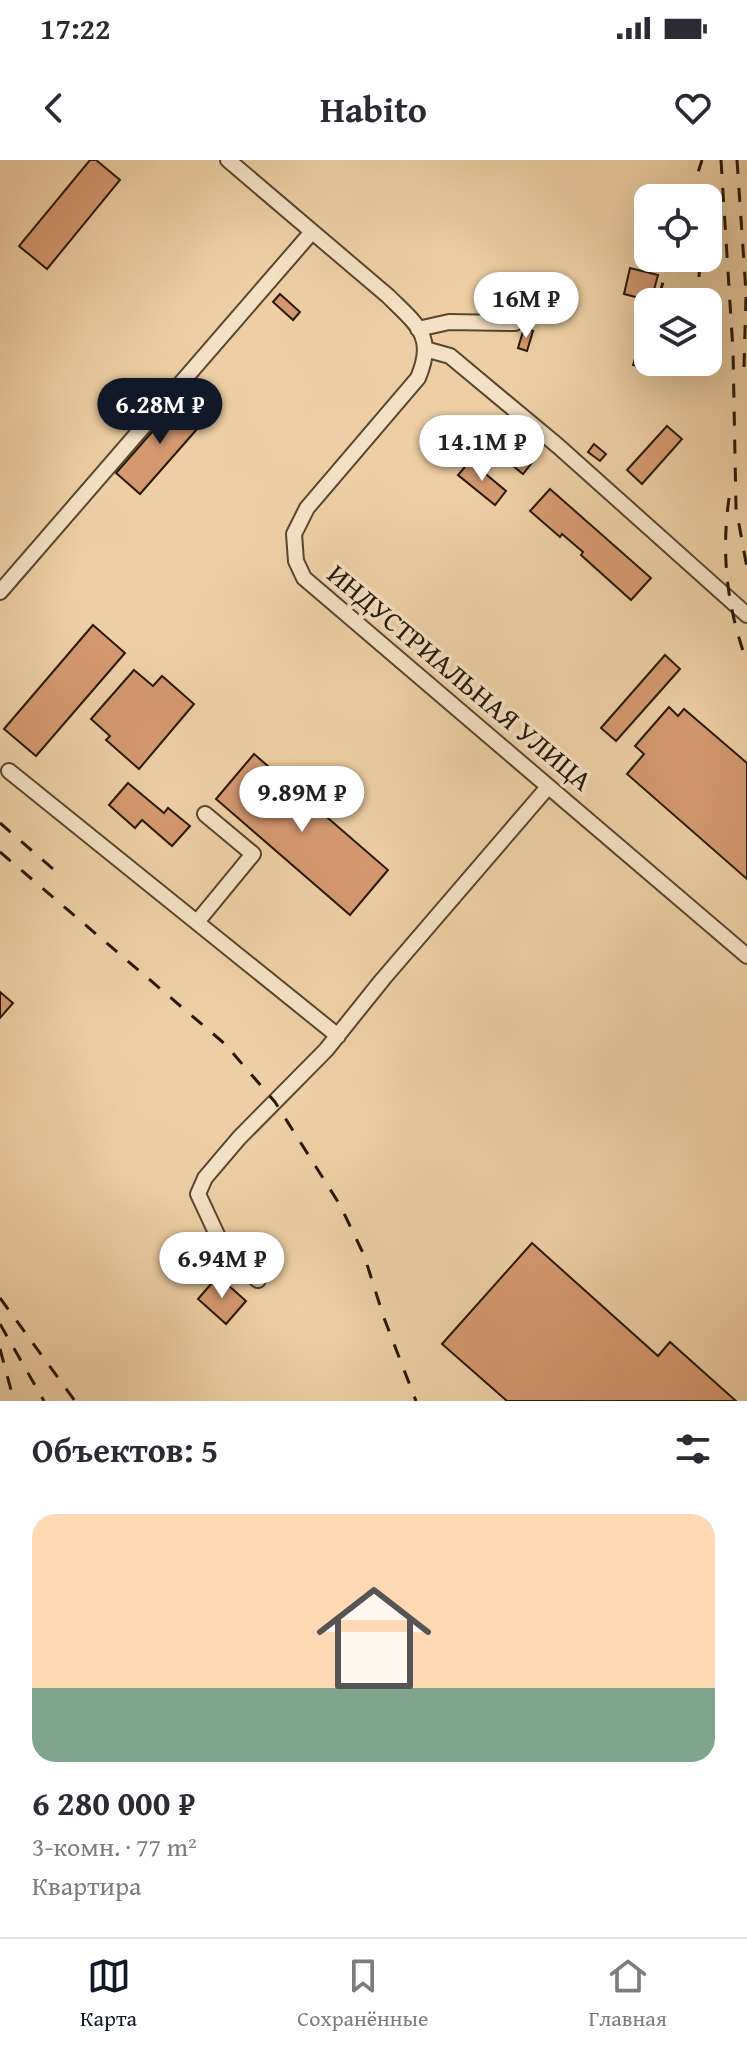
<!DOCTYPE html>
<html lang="ru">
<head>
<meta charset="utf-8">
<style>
  :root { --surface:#fff; --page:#f7f7f7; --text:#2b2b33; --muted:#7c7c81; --line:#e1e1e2; --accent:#111827 }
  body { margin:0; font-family:"Gentium Book Plus",serif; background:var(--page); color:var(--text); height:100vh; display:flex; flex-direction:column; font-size:30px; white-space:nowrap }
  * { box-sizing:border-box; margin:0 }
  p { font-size:26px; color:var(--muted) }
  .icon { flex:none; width:44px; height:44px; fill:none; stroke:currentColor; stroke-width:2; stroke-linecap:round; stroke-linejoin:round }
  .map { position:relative; height:1241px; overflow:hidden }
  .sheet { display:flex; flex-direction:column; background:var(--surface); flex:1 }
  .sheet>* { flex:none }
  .fabs { position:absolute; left:634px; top:24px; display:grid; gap:16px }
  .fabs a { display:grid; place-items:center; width:88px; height:88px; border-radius:16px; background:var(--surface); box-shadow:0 8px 32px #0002; font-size:40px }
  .price { position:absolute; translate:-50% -68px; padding:0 18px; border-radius:28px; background:#fff; color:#222; font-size:26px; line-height:52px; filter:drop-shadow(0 2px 4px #0008) }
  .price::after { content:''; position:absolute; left:50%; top:48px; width:24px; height:18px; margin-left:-12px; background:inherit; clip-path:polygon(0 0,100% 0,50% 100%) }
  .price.on { background:var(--accent); color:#fff }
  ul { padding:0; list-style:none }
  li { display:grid; align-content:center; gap:16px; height:424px; padding:0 32px }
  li+li { border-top:2px solid var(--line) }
  li span { display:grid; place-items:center; height:248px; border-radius:24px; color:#555 }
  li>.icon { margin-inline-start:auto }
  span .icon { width:144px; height:144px; fill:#fffc; stroke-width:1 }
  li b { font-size:34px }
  h2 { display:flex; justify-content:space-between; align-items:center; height:96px; padding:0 32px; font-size:34px }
  .status { display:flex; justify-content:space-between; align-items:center; height:56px; padding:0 40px; background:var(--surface); direction:ltr }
  .status svg { height:22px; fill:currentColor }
  header { display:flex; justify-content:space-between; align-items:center; height:104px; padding:0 32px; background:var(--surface); font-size:36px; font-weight:800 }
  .dock { display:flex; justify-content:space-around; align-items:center; height:112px; border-top:2px solid var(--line); background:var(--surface); font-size:22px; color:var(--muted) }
  .dock a { display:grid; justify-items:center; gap:4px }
  .dock .on { color:var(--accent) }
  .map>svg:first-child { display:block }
  .building { fill:#d59971; stroke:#271906; stroke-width:2 }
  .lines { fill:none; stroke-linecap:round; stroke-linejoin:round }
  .minor-casing { stroke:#59462e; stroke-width:18 }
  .minor { stroke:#f4e0c4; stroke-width:14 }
  .rail { stroke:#271906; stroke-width:3; stroke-dasharray:14 14; stroke-linecap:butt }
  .labels { text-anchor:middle; stroke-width:7; stroke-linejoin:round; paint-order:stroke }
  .street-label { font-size:28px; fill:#271906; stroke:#f4e0c4 }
</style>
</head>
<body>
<div class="status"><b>17:22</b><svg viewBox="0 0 49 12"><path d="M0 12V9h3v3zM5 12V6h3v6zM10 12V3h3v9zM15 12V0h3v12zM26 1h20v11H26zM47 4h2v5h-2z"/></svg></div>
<header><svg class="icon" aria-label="back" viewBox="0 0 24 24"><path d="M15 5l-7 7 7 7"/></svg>Habito<svg class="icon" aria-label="heart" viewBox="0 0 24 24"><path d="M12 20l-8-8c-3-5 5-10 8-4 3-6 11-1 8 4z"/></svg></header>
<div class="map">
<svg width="747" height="1241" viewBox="0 0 747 1241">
  <rect width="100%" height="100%" fill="#eecfa5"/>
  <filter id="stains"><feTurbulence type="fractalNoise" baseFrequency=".0025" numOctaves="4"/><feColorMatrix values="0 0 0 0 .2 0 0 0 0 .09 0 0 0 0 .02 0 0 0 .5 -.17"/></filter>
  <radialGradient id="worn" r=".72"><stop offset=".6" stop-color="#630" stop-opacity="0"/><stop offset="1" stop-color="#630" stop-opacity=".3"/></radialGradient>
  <path class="building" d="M 90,0 L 96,0 L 120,20 L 47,109 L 19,86 Z
    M 630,108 L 658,115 L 651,141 L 624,134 Z
    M 280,134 L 300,152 L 293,160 L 273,142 Z
    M 524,168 L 533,171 L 527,191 L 518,188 Z
    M 639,186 L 648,188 L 648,202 L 676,202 L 673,215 L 633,205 Z
    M 181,239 L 205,260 L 140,334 L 116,313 Z
    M 500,263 L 538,295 L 523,314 L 484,282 Z
    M 667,266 L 682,279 L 642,324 L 627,310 Z
    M 594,284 L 606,294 L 600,301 L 588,292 Z
    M 470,301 L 506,331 L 495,345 L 458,315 Z
    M 550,329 L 651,418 L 631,440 L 581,395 L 583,392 L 562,374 L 560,377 L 530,351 Z
    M 93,465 L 125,493 L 36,596 L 4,569 Z
    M 665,495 L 680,509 L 616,581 L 601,568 Z
    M 134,510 L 153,526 L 162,516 L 194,544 L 139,609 L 106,580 L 110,576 L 91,559 Z
    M 669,547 L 678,556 L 684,549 L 747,603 L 747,719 L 627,614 L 644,594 L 635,586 Z
    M 254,594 L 388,710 L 350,755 L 216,639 Z
    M 128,623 L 164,653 L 168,648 L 190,666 L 172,686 L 142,660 L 135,668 L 109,645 Z
    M 0,832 L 13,843 L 0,858 Z
    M 532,1083 L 658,1196 L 670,1182 L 736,1241 L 507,1241 L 442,1184 Z
    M 218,1116 L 246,1141 L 226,1164 L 198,1139 Z"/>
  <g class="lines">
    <g class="minor-casing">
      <path id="minor" d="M 228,0 L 388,136 C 417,165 436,176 418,218 L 307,348 L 294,374 L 296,401 L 304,418 L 747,796
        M 418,169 L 449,162 L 515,163
        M 425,189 L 450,196 L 558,286 L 747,455
        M 0,432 L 311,73
        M 9,611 L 338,876
        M 197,762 L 253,694 L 205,654
        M 258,1120 L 226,1094 L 198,1034 L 205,1018 L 239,978 L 326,890 L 383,819 L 548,627"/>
    </g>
    <use href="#minor" class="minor"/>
    <path class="rail" d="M 721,0 L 733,191 L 736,348 L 747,408
      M 737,0 L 747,147
      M 690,38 L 702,0
      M 699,117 L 700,98
      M 659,136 L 670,98
      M 744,207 L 746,135
      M 729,338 C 721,395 727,448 747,502
      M 0,663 L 60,715
      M 0,692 L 225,884 L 275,942 L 340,1045 L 364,1095 L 384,1158 L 416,1241
      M 0,1138 L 75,1241
      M 0,1164 L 44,1241
      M 0,1189 L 14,1241"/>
  </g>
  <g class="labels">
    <g class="street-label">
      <text transform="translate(460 517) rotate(40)" y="10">ИНДУСТРИАЛЬНАЯ УЛИЦА</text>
    </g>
  </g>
  <rect width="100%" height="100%" filter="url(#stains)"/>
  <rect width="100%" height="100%" fill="url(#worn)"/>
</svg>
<div class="fabs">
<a><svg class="icon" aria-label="locate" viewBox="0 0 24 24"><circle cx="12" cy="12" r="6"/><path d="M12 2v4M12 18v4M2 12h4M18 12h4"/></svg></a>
<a><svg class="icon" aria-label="layers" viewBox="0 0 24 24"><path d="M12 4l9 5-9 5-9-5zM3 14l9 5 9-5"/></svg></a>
</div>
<b class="price" style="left:526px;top:180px">16M ₽</b>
<b class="price on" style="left:160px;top:286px">6.28M ₽</b>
<b class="price" style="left:482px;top:323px">14.1M ₽</b>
<b class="price" style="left:302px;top:674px">9.89M ₽</b>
<b class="price" style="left:222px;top:1140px">6.94M ₽</b>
</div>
<section class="sheet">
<h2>Объектов: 5<svg class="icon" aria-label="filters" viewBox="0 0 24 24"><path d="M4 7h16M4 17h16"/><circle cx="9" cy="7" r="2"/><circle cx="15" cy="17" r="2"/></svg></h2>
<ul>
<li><span style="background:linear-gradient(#ffd9b3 70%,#7fa58c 0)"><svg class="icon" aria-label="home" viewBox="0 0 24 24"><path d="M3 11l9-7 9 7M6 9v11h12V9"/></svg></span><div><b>6 280 000 ₽</b><p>3-комн. · 77 m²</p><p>Квартира</p></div></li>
</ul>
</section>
<nav class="dock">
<a class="on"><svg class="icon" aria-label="map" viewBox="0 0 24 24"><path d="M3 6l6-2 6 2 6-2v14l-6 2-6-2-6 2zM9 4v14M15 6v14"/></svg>Карта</a>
<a><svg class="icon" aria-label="saved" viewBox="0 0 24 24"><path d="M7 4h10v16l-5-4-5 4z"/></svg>Сохранённые</a>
<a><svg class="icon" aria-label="home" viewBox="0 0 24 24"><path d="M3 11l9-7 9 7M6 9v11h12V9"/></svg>Главная</a>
</nav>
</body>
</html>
